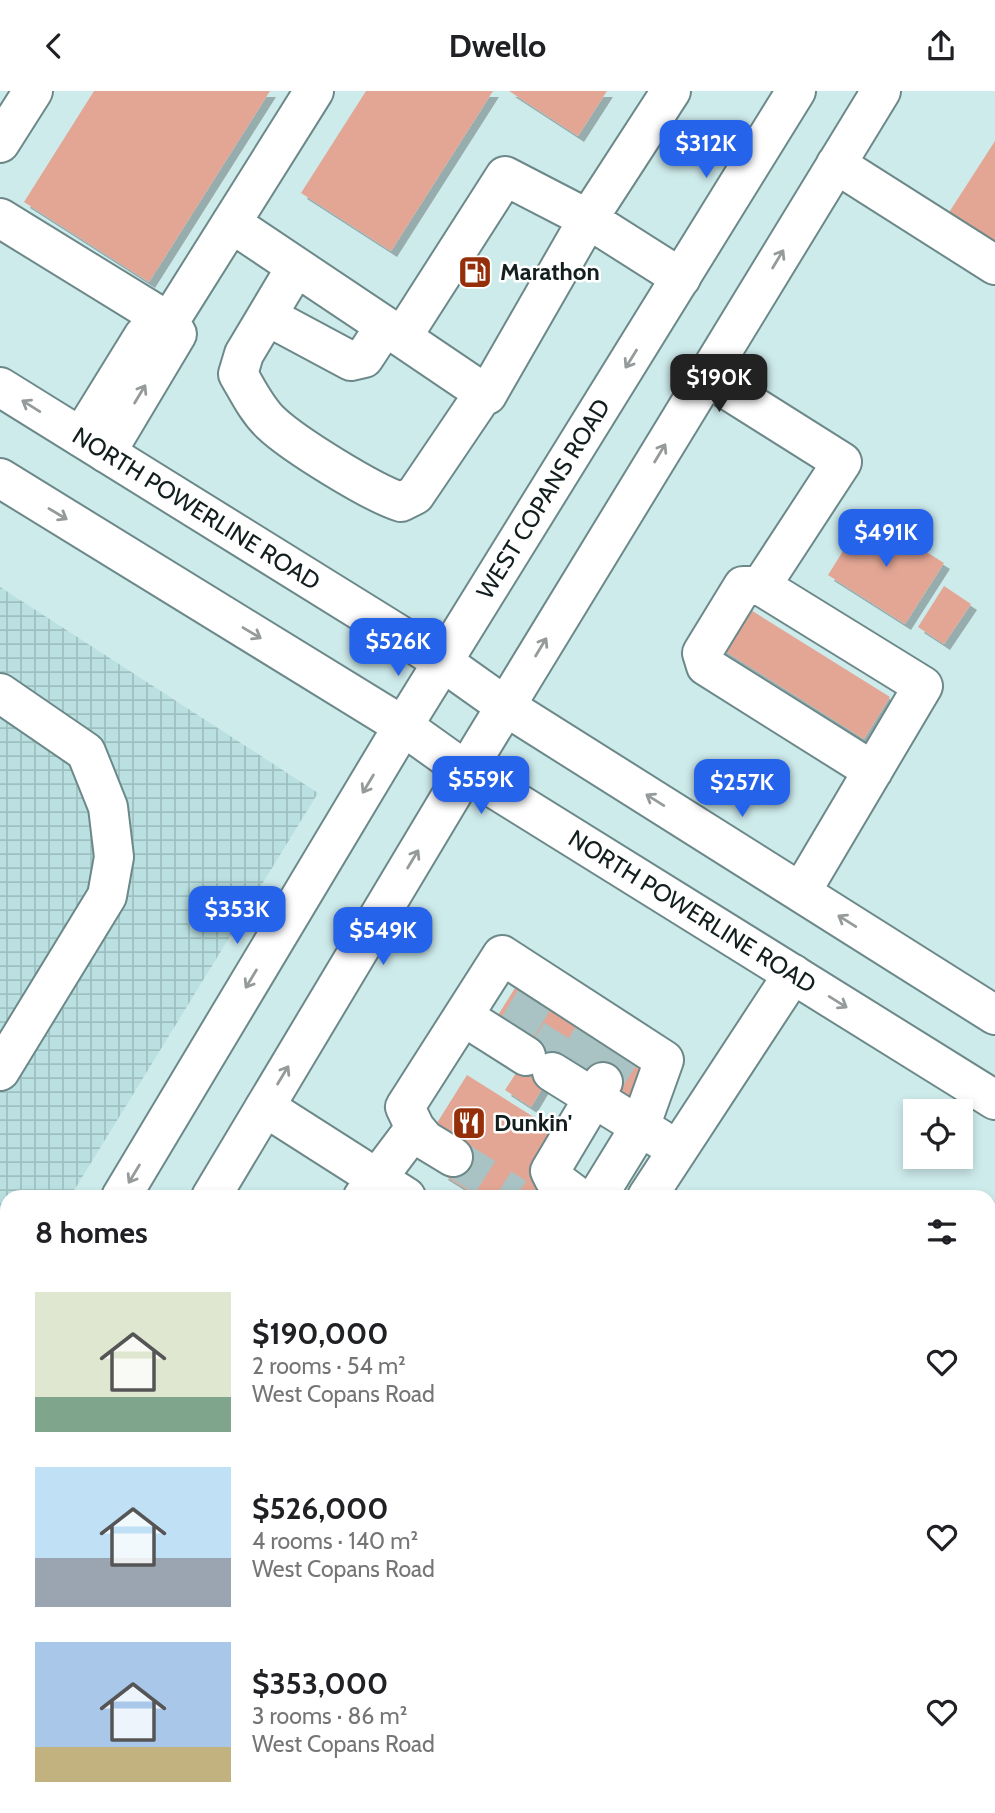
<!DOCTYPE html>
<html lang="en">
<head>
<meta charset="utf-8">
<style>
  :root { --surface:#fff; --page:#f2f2f2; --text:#202124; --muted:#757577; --accent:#2563eb }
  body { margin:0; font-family:Cabin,sans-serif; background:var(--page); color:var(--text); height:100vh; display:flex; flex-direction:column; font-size:26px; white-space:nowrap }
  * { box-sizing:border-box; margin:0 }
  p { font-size:23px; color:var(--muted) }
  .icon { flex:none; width:38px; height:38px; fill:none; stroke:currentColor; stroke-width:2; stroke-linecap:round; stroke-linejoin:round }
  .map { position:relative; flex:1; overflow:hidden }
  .sheet { position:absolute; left:0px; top:1099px; width:996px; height:623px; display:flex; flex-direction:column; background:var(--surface); border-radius:21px 21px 0 0; box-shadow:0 4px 10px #0003 }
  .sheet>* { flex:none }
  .tools { position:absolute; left:903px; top:1008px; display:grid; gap:14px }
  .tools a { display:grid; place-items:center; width:70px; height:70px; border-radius:0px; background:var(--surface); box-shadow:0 4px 10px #0003; font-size:35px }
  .price { position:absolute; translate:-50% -60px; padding:0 16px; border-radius:14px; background:var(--accent); color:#fff; font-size:23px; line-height:46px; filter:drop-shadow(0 2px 4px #0008) }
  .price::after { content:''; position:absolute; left:50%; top:42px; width:21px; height:16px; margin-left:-10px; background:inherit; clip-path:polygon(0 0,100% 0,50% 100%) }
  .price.active { background:#222; color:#fff }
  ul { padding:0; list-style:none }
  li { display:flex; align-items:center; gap:21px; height:175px; padding:0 35px }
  li span { display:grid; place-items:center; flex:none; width:196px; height:140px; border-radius:0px; color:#555 }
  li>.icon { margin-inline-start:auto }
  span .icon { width:84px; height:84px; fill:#fffc; stroke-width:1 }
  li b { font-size:30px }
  h2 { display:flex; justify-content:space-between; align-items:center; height:84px; padding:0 35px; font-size:30px }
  header { display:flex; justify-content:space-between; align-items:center; height:91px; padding:0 35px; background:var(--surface); font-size:32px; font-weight:700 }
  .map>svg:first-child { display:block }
  .industrial { fill:url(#industrial-grid) }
  .building { fill:#e3a694; filter:url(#shadow) }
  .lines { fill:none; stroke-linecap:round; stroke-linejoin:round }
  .minor-tunnel { stroke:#a9c2c3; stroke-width:38; stroke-dasharray:38 19; stroke-linecap:butt }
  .minor-casing { stroke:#6d8889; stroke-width:42 }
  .major-casing { stroke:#6d8889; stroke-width:42 }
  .minor { stroke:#fff; stroke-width:38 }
  .major { stroke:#fff; stroke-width:38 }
  .oneway { stroke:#959a9a }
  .labels { text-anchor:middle; stroke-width:5; stroke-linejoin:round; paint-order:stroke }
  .poi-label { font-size:24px; font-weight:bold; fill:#131e1e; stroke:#fff; text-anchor:start }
  .street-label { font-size:24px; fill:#131e1e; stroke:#fff }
</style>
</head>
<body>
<header><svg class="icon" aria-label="back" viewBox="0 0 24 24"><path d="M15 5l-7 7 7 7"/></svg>Dwello<svg class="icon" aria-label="share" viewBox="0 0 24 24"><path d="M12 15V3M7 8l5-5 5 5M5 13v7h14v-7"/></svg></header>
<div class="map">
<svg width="995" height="1722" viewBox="0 0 995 1722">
  <defs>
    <pattern id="industrial-grid" width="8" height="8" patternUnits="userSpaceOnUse" patternTransform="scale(1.75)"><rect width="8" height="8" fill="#bae0e1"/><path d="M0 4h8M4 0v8" fill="none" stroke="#9fc0c1"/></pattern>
    <filter id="shadow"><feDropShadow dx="6" dy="6" stdDeviation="0" flood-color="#0004"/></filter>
  </defs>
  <rect width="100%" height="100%" fill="#ceebec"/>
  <path class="industrial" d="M 0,496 L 318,702 L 70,1106 L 7,1106 L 7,1208 L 0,1219 Z"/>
  <path class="building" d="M 94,0 L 270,0 L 149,191 L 24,111 Z
    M 366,0 L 493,0 L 391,160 L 301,102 Z
    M 509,0 L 607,0 L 578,45 Z
    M 995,50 L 995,157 L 946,126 Z
    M 866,423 L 944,472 L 905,533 L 828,484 Z
    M 944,495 L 971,513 L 944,553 L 918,536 Z
    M 746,516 L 890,606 L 864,648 L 720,557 Z
    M 515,897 L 647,980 L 629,1009 L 552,981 L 531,1016 L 505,999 L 538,948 L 498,924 Z
    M 467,984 L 564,1045 L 562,1106 L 479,1106 L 442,1083 L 463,1050 L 437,1032 Z
    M 995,1443 L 995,1500 L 989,1496 L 989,1453 Z
    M 52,1715 L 112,1715 L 108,1722 L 63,1722 Z
    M 300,1715 L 465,1715 L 476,1722 L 311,1722 Z
    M 540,1715 L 669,1715 L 672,1716 L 668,1722 L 552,1722 Z"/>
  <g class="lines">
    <path class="minor-tunnel" d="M 518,936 L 534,909
      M 575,973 L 592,945
      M 540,974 L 568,930
      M 603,991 L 621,963
      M 453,1066 L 516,1106"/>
    <g class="minor-casing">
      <path id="minor" d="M 671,0 L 588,128 L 681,187
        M 0,52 L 33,0
        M 836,73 L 995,174
        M 0,127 L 169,231 L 177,243 L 106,362
        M 231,132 L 385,235 L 487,304 L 588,128 L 505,85 L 402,246
        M 296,176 L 244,263 L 238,283 C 248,300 257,319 271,332 C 293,353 372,402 401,411 L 415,404 L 484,302
        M 267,225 L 351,270 L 364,267 L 385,235
        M 707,286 L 842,371 L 761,495 L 923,595 L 801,801
        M 81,346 L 144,244 L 169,231 L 314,0
        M 761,495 L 743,495 L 702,562 L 706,575 L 873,680
        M 0,602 L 86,661 L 108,716 L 114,766 L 107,805 L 0,980
        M 463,925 L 526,965
        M 552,981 L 660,1048
        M 265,1016 L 406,1106
        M 415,1037 L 425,1049 L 453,1066
        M 363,1106 L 415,1037 L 405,1016 L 502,864 L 664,969 L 640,1036 L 597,1106
        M 578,1106 L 554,1088 L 550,1080 L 603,991
        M 647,1106 L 793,883
        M 989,1430 L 995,1419
        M 989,1525 L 995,1529
        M 0,1567 L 7,1570
        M 12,1715 L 24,1722
        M 508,1715 L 519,1722"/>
    </g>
    <g class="major-casing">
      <g id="major">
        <path id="s1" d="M 0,296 L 443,571 L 505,615 L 995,924"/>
        <path id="s2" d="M 0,387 L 403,635 L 466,680 L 995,1009"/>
        <path id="s3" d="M 121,1106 L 403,635 L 796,0"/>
        <path d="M 211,1106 L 466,680 L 881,0"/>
        <path d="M 0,1307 L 7,1295"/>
        <path d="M 0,1457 L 7,1445"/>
      </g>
    </g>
    <use href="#minor" class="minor"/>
    <use href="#major" class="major"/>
  </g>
  <defs><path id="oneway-shaft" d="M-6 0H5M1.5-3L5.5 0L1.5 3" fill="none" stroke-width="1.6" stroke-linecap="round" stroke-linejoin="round" transform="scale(1.75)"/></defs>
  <g class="oneway">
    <use href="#oneway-shaft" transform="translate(778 168) rotate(-59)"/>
    <use href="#oneway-shaft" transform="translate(631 268) rotate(122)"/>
    <use href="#oneway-shaft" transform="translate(140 303) rotate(-59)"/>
    <use href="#oneway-shaft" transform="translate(31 315) rotate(-148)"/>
    <use href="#oneway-shaft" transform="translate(660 362) rotate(-59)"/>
    <use href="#oneway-shaft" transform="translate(58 423) rotate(31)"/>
    <use href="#oneway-shaft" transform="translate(252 542) rotate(31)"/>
    <use href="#oneway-shaft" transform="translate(541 556) rotate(-59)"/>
    <use href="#oneway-shaft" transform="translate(368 693) rotate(121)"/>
    <use href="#oneway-shaft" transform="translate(655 709) rotate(-148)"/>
    <use href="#oneway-shaft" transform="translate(413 768) rotate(-59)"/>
    <use href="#oneway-shaft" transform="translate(847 830) rotate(-148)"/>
    <use href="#oneway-shaft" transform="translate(251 888) rotate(121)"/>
    <use href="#oneway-shaft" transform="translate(838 911) rotate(32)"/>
    <use href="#oneway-shaft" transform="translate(283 984) rotate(-59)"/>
    <use href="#oneway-shaft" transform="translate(134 1083) rotate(121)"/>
  </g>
  <defs>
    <g id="fuel-square" transform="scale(1.75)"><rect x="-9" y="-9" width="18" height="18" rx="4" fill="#952f0a" stroke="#fff"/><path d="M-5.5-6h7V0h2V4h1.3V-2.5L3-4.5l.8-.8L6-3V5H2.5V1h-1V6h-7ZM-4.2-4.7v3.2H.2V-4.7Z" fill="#fff"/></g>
    <g id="restaurant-square" transform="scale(1.75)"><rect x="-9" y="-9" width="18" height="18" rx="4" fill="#952f0a" stroke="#fff"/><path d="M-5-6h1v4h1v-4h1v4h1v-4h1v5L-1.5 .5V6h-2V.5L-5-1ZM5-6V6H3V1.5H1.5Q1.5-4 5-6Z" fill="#fff"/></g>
  </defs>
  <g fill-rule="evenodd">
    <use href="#fuel-square" x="475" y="181"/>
    <use href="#restaurant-square" x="469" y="1032"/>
  </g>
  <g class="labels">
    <g class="poi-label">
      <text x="500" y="189">Marathon</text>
      <text x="494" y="1040">Dunkin'</text>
    </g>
    <g class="street-label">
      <text dy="8" stroke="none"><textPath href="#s3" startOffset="816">WEST COPANS ROAD</textPath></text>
      <text dy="8" stroke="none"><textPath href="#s1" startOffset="231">NORTH POWERLINE ROAD</textPath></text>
      <text dy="8" stroke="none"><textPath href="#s2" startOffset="817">NORTH POWERLINE ROAD</textPath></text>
    </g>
  </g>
</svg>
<div class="tools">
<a><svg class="icon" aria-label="locate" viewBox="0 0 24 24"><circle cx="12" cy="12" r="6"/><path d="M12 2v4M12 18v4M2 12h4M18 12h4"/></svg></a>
</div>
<b class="price" style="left:706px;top:89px">$312K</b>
<b class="price active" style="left:719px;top:323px">$190K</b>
<b class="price" style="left:886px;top:478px">$491K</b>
<b class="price" style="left:398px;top:587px">$526K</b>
<b class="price" style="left:481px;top:725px">$559K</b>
<b class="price" style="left:742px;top:728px">$257K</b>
<b class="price" style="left:237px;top:855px">$353K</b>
<b class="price" style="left:383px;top:876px">$549K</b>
<section class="sheet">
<h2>8 homes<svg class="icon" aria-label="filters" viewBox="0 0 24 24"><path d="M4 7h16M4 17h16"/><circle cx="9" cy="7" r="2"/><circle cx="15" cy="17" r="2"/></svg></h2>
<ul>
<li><span style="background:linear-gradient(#dfe7d0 75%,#7fa58c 0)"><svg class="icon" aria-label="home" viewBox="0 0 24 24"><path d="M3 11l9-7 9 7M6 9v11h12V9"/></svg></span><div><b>$190,000</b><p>2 rooms · 54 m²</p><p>West Copans Road</p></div><svg class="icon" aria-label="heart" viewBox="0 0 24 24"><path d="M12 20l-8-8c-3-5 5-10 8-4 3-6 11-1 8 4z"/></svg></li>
<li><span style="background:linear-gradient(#bfe0f5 65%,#9aa5b1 0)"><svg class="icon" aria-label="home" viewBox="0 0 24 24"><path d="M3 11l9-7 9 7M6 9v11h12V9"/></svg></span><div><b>$526,000</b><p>4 rooms · 140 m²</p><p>West Copans Road</p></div><svg class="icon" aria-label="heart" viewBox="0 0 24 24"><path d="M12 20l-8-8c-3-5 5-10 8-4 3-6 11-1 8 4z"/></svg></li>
<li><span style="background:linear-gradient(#a9c7e8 75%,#c2b280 0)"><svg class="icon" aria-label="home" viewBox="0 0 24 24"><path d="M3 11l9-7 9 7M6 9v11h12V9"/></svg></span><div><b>$353,000</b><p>3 rooms · 86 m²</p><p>West Copans Road</p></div><svg class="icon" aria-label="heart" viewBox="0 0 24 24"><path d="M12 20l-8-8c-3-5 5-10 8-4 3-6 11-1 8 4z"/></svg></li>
</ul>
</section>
</div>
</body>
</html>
